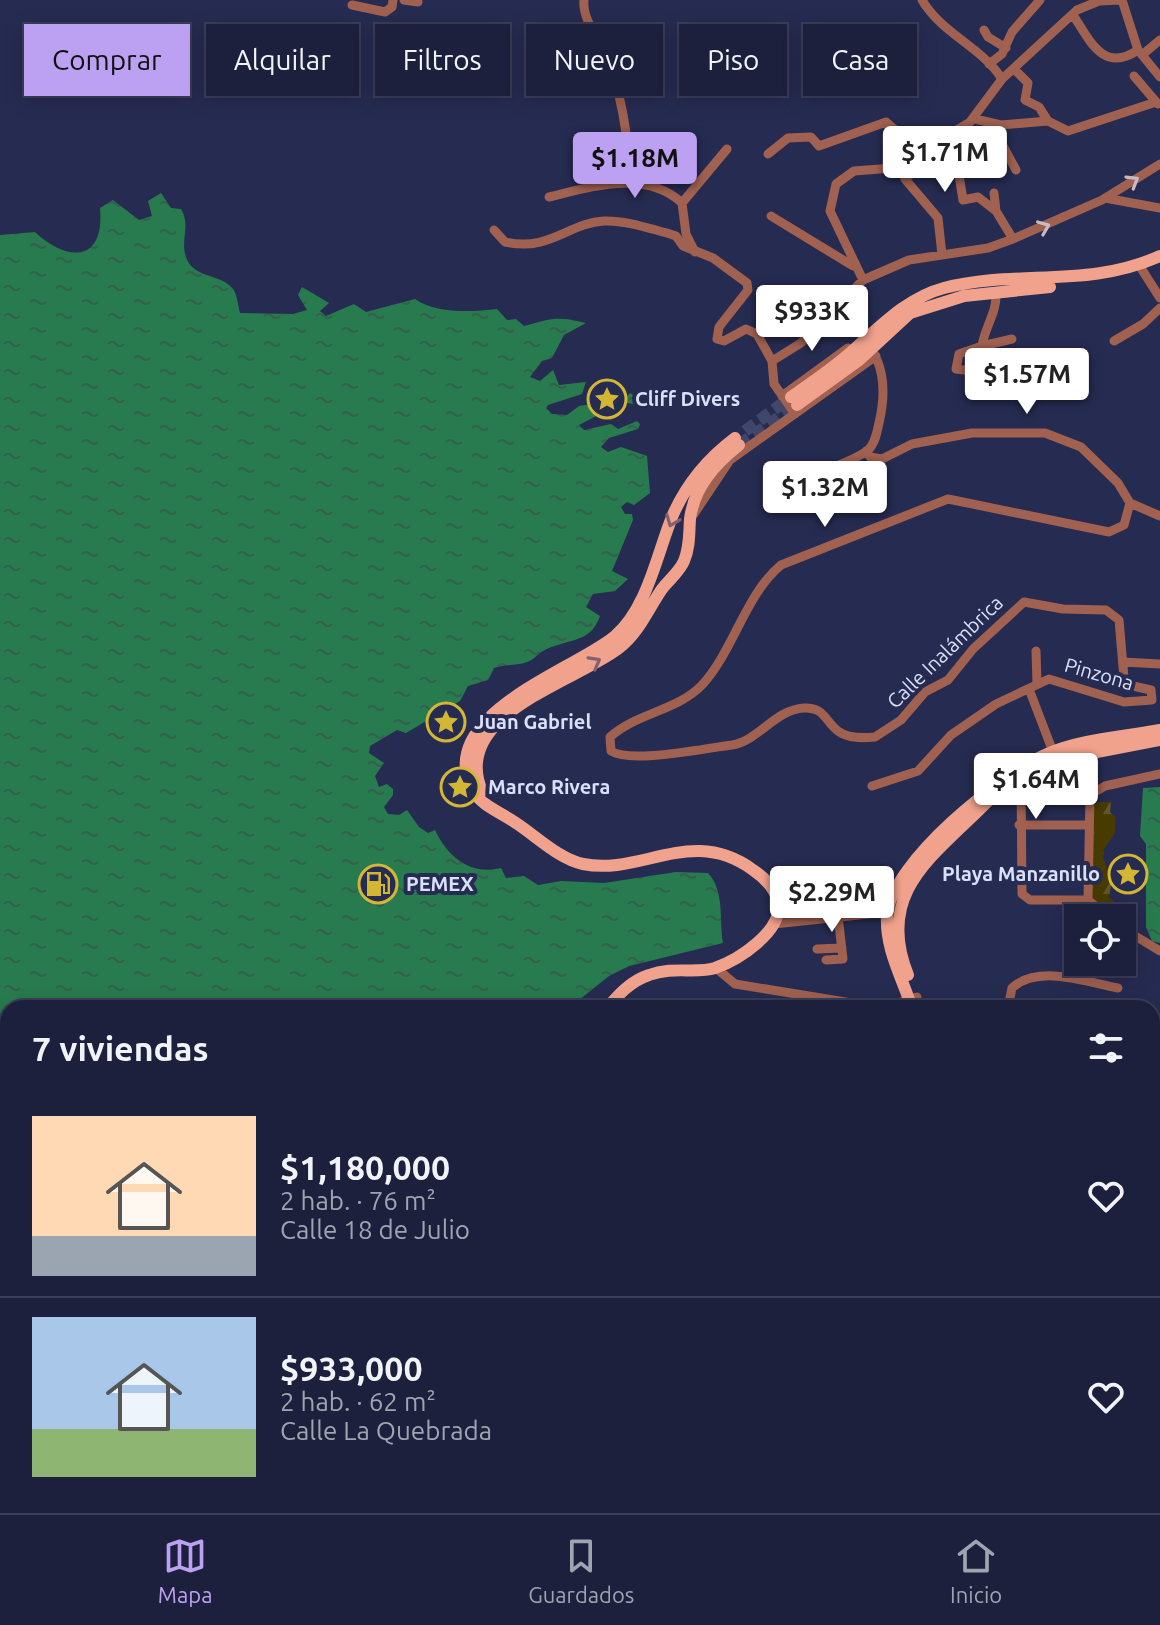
<!DOCTYPE html>
<html lang="es">
<head>
<meta charset="utf-8">
<style>
  :root { --surface:#1c203d; --page:#292d48; --text:#f1f3f6; --muted:#a0a3b0; --line:#3a3e57; --accent:#bca0f2 }
  body { margin:0; font-family:Ubuntu,sans-serif; background:var(--page); color:var(--text); height:100vh; display:flex; flex-direction:column; font-size:30px; white-space:nowrap }
  * { box-sizing:border-box; margin:0 }
  p { font-size:26px; color:var(--muted) }
  .icon { flex:none; width:44px; height:44px; fill:none; stroke:currentColor; stroke-width:2; stroke-linecap:round; stroke-linejoin:round }
  .map { position:relative; flex:1; overflow:hidden }
  .sheet { position:absolute; left:0px; top:1000px; width:1160px; height:514px; display:flex; flex-direction:column; background:var(--surface); border-radius:24px 24px 0 0; box-shadow:0 4px 20px #0003,0 0 0 2px var(--line) }
  .sheet>* { flex:none }
  .top-card { position:absolute; left:24px; top:24px; width:1112px; height:72px; display:flex; gap:16px }
  .tools { position:absolute; left:1064px; top:904px; display:grid; gap:16px }
  .tools a { display:grid; place-items:center; width:72px; height:72px; border-radius:0px; background:var(--surface); box-shadow:0 4px 20px #0003,0 0 0 2px var(--line); font-size:40px }
  .price { position:absolute; translate:-50% -68px; padding:0 18px; border-radius:8px; background:#fff; color:#222; font-size:26px; line-height:52px; filter:drop-shadow(0 2px 4px #0008) }
  .price::after { content:''; position:absolute; left:50%; top:48px; width:24px; height:18px; margin-left:-12px; background:inherit; clip-path:polygon(0 0,100% 0,50% 100%) }
  .price.on { background:var(--accent); color:#111 }
  ul { padding:0; list-style:none }
  li { display:flex; align-items:center; gap:24px; height:200px; padding:0 32px }
  li+li { border-top:2px solid var(--line) }
  li span { display:grid; place-items:center; flex:none; width:224px; height:160px; border-radius:0px; color:#555 }
  li>.icon { margin-inline-start:auto }
  span .icon { width:96px; height:96px; fill:#fffc; stroke-width:1 }
  li b { font-size:34px }
  h2 { display:flex; justify-content:space-between; align-items:center; height:96px; padding:0 32px; font-size:34px }
  .tag { padding:0 28px; border-radius:0px; background:var(--surface); box-shadow:0 4px 20px #0003,0 0 0 2px var(--line); font-size:28px; line-height:72px }
  .tag.on { background:var(--accent); color:#111 }
  .menu { display:flex; justify-content:space-around; align-items:center; height:112px; border-top:2px solid var(--line); background:var(--surface); font-size:22px; color:var(--muted) }
  .menu a { display:grid; justify-items:center; gap:4px }
  .menu .on { color:var(--accent) }
  .map>svg:first-child { display:block }
  .forest { fill:url(#forest-firs) }
  .water { fill:url(#water-ripples) }
  .lines { fill:none; stroke-linecap:round; stroke-linejoin:round }
  .major-tunnel { stroke:#41466a; stroke-width:12; stroke-dasharray:12 6; stroke-linecap:butt }
  .minor { stroke:#a16150; stroke-width:9 }
  .major { stroke:#f1a28d; stroke-width:12 }
  .oneway { stroke:#c9bac6 }
  .oneway2 { stroke:#81616c }
  .labels { text-anchor:middle; stroke-width:8; stroke-linejoin:round; paint-order:stroke }
  .poi-label { font-size:20px; font-weight:bold; fill:#dae0f9; stroke:#262b51; text-anchor:start }
  .street-label { font-size:20px; fill:#dae0f9; stroke:#262b51 }
</style>
</head>
<body>
<div class="map">
<svg width="1160" height="1513" viewBox="0 0 1160 1513">
  <defs>
    <pattern id="forest-firs" width="22" height="20" patternUnits="userSpaceOnUse" patternTransform="scale(2)"><rect width="22" height="20" fill="#483b00"/><path d="M5 1l3.5 6h-7zM16 11l3.5 6h-7z" fill="#625726"/></pattern>
    <pattern id="water-ripples" width="26" height="14" patternUnits="userSpaceOnUse" patternTransform="scale(2)"><rect width="26" height="14" fill="#287b4e"/><path d="M2 4q2-2 4 0t4 0M15 11q2-2 4 0t4 0" fill="none" stroke="#345f4c"/></pattern>
  </defs>
  <rect width="100%" height="100%" fill="#262b51"/>
  <path class="forest" d="M 1097,802 L 1111,802 L 1110,812 L 1115,817 L 1115,833 L 1104,849 L 1103,858 L 1112,880 L 1109,897 L 1133,919 L 1135,934 L 1125,942 L 1122,939 L 1122,918 L 1101,918 L 1092,895 L 1091,810 Z"/>
  <path class="water" d="M 161,193 L 171,208 L 181,209 C 191,226 180,240 186,257 C 193,279 221,273 233,289 C 237,294 238,305 240,313 L 293,314 L 307,310 L 298,295 L 302,287 L 329,303 L 320,311 L 326,316 L 354,304 L 366,312 L 415,299 C 436,314 472,312 497,309 L 507,320 L 516,319 L 524,326 C 552,318 558,316 586,323 L 564,335 L 552,358 L 542,361 L 530,377 L 540,381 L 553,370 L 559,385 L 586,382 L 582,394 L 548,405 L 546,408 L 552,414 L 567,415 L 579,406 L 625,399 L 630,393 L 641,400 L 638,405 L 623,402 L 579,425 L 584,430 L 611,424 L 618,429 L 637,421 L 640,424 L 638,429 L 609,438 L 601,447 L 608,452 L 621,447 L 647,456 L 650,493 L 634,505 L 627,502 L 621,507 L 625,514 L 632,514 L 633,520 L 612,571 L 628,579 L 615,591 L 593,594 L 586,607 L 600,616 C 590,645 566,638 543,651 C 536,655 534,660 527,662 C 516,666 505,664 494,668 L 488,680 L 468,686 L 460,701 L 406,733 L 397,730 L 370,746 L 369,753 L 384,763 L 375,776 L 379,787 L 387,784 L 393,789 L 393,795 L 384,807 L 388,814 L 399,815 L 407,810 L 419,827 L 428,833 L 435,830 C 447,856 470,876 501,868 L 506,878 L 524,876 L 538,885 L 561,881 L 604,883 L 676,872 L 708,873 C 725,891 719,921 723,943 L 629,966 L 609,976 L 569,1008 L 8,1008 L 8,1506 L 282,1506 L 265,1513 L 0,1513 L 0,235 L 35,232 C 68,263 105,262 100,208 L 113,200 L 139,220 L 152,216 L 148,201 Z
    M 1160,787 L 1160,943 L 1152,941 L 1146,927 L 1146,844 L 1140,836 L 1143,788 Z"/>
  <g class="lines">
    <path class="major-tunnel" d="M 745,431 L 791,397
      M 739,445 L 797,405"/>
    <path class="minor" d="M 404,0 L 418,2
      M 584,0 C 582,17 596,36 604,51 C 623,93 627,138 632,183
      M 922,0 C 942,34 982,47 1002,79
      M 1122,0 L 1138,50 L 1160,77
      M 352,5 L 385,12 L 392,7 L 393,0
      M 1073,15 C 1089,39 1103,74 1138,50
      M 984,30 L 988,37 L 1006,48
      M 1142,55 L 1160,40
      M 989,64 L 1002,54 L 1012,32 L 1040,0
      M 1014,69 L 1028,83 L 1025,100 L 1039,107 L 1048,121
      M 1134,76 L 1158,104
      M 975,119 L 1001,125 L 1048,121 L 1068,131 L 1156,102
      M 1001,125 L 1002,144 L 1016,170
      M 936,141 L 942,161 L 958,169 L 963,200 L 978,197 L 996,211
      M 768,154 L 788,138 L 811,137 L 819,146 L 886,122 L 919,151 L 923,164 L 905,179 L 938,218 L 942,255
      M 994,193 L 996,211 L 1013,239
      M 549,197 C 591,187 646,169 682,203 L 686,234 L 695,252
      M 1105,198 L 1160,208
      M 682,203 L 727,149
      M 771,216 L 853,266
      M 494,230 L 505,242 C 550,252 568,223 604,221 C 624,220 648,228 667,233 L 676,236 L 683,246 L 713,258 L 747,283 L 748,290 L 719,327 L 717,339 L 724,341 L 746,329 L 757,334 L 772,361 L 774,384 L 795,414
      M 1139,265 L 1160,298
      M 863,280 L 830,211 L 836,184 L 854,171 L 893,168 L 970,122 L 1002,79 L 1077,10 L 1099,1 L 1120,0
      M 996,293 C 997,313 985,326 982,346 L 1012,339
      M 1114,341 L 1143,324 L 1160,308
      M 982,346 L 959,354 L 956,369 L 981,372 L 1024,362
      M 772,361 L 801,343 L 863,280 L 909,260 L 988,248 L 1013,239 L 1102,200 L 1160,164
      M 782,396 L 848,348
      M 866,451 L 870,457 L 882,459 L 912,444 L 972,433 L 1045,433 L 1081,447 L 1118,483 L 1130,503 L 1160,516
      M 785,483 C 810,474 845,466 867,451 C 875,445 877,432 879,423 C 892,368 874,347 838,308
      M 694,514 L 730,460 L 876,356
      M 1036,651 L 1037,684
      M 1123,662 L 1160,664
      M 1029,689 L 1055,757
      M 1021,775 L 1022,894 L 1030,900 L 1088,900
      M 872,786 L 918,771 L 951,735 L 996,704 L 1049,679 L 1124,702 L 1152,700 L 1151,690 L 1133,686 L 1124,678 L 1119,620 L 1106,610 L 1063,609 L 1024,602 L 973,649 L 948,680 L 925,692 L 901,720 L 875,737 C 864,738 848,739 838,731 C 825,721 824,707 804,708 C 774,710 760,740 732,745 C 705,748 631,764 611,751 L 610,737 C 636,713 677,711 702,685 C 734,650 745,595 781,565 L 948,499 L 1109,532 L 1124,525 L 1130,503
      M 1019,825 L 1088,825
      M 1088,900 L 1090,795 L 1105,786 L 1160,774
      M 1088,900 L 1110,918
      M 774,924 L 887,912
      M 1122,928 L 1160,951
      M 817,949 L 842,948
      M 826,960 L 843,959 L 838,916
      M 716,968 L 735,984 L 882,1008 L 917,997
      M 1008,1008 L 1012,988 C 1038,964 1087,982 1118,988
      M 1152,1495 L 1160,1494
      M 697,1506 L 709,1513
      M 800,1506 L 803,1513
      M 1140,1506 L 1142,1513
      M 537,1513 L 540,1506
      M 662,1513 L 677,1506"/>
    <path class="major" d="M 791,397 C 811,383 832,369 850,353 C 879,328 906,298 944,288 C 1018,269 1087,289 1160,256
      M 797,405 L 858,361 L 910,313 L 964,296 L 1050,287
      M 1001,789 L 1056,760 L 1160,740
      M 482,791 C 449,715 575,682 619,648 C 639,633 648,609 662,589 C 669,580 680,571 684,561 C 690,547 689,533 690,519 C 694,487 715,464 739,445
      M 908,975 C 874,891 935,855 988,801
      M 607,1008 C 619,994 631,981 649,975 C 673,966 696,974 715,968 C 738,960 784,931 778,902 C 775,888 765,878 753,870 C 692,825 641,876 583,864 C 559,859 536,836 516,823 C 502,813 482,806 473,791 C 432,715 575,670 615,636 C 647,609 657,554 672,517 C 686,484 707,459 735,438
      M 912,1008 C 902,977 885,949 887,915 C 891,863 1001,774 1047,754 C 1081,739 1123,737 1160,730
      M 1152,1140 L 1160,1143
      M 432,1513 L 435,1506"/>
  </g>
  <defs><path id="oneway-chevron" d="M-2-3.5L2.5 0L-2 3.5" fill="none" stroke-width="1.6" stroke-linecap="round" stroke-linejoin="round" transform="scale(2)"/></defs>
  <g class="oneway">
    <use href="#oneway-chevron" transform="translate(1133 181) rotate(-31)"/>
    <use href="#oneway-chevron" transform="translate(1044 227) rotate(-22)"/>
  </g>
  <g class="oneway2">
    <use href="#oneway-chevron" transform="translate(672 521) rotate(111)"/>
    <use href="#oneway-chevron" transform="translate(595 662) rotate(-29)"/>
  </g>
  <defs>
    <g id="sight-ring" transform="scale(2)"><circle r="9.5" fill="#262b51" stroke="#d4b635" stroke-width="1.5"/><path d="M0-6L1.8-2.2L6-1.7L2.9 1.2L3.7 5.4L0 3.3L-3.7 5.4L-2.9 1.2L-6-1.7L-1.8-2.2Z" fill="#d4b635"/></g>
    <g id="fuel-ring" transform="scale(2)"><circle r="9.5" fill="#262b51" stroke="#d4b635" stroke-width="1.5"/><path d="M-5.5-6h7V0h2V4h1.3V-2.5L3-4.5l.8-.8L6-3V5H2.5V1h-1V6h-7ZM-4.2-4.7v3.2H.2V-4.7Z" fill="#d4b635"/></g>
  </defs>
  <g fill-rule="evenodd">
    <use href="#sight-ring" x="607" y="399"/>
    <use href="#sight-ring" x="446" y="722"/>
    <use href="#sight-ring" x="460" y="787"/>
    <use href="#sight-ring" x="1128" y="874"/>
    <use href="#fuel-ring" x="378" y="884"/>
  </g>
  <g class="labels">
    <g class="poi-label">
      <text x="635" y="406">Cliff Divers</text>
      <text x="474" y="729">Juan Gabriel</text>
      <text x="488" y="794">Marco Rivera</text>
      <text x="1100" y="881" text-anchor="end">Playa Manzanillo</text>
      <text x="406" y="891">PEMEX</text>
    </g>
    <g class="street-label">
      <text transform="translate(945 652) rotate(-44)" y="7">Calle Inalámbrica</text>
      <text transform="translate(1099 674) rotate(16)" y="7">Pinzona</text>
    </g>
  </g>
</svg>
<div class="tools">
<a><svg class="icon" aria-label="locate" viewBox="0 0 24 24"><circle cx="12" cy="12" r="6"/><path d="M12 2v4M12 18v4M2 12h4M18 12h4"/></svg></a>
</div>
<b class="price" style="left:945px;top:194px">$1.71M</b>
<b class="price on" style="left:635px;top:200px">$1.18M</b>
<b class="price" style="left:812px;top:353px">$933K</b>
<b class="price" style="left:1027px;top:416px">$1.57M</b>
<b class="price" style="left:825px;top:529px">$1.32M</b>
<b class="price" style="left:1036px;top:821px">$1.64M</b>
<b class="price" style="left:832px;top:934px">$2.29M</b>
<div class="top-card">
<a class="tag on">Comprar</a>
<a class="tag">Alquilar</a>
<a class="tag">Filtros</a>
<a class="tag">Nuevo</a>
<a class="tag">Piso</a>
<a class="tag">Casa</a>
</div>
<section class="sheet">
<h2>7 viviendas<svg class="icon" aria-label="filters" viewBox="0 0 24 24"><path d="M4 7h16M4 17h16"/><circle cx="9" cy="7" r="2"/><circle cx="15" cy="17" r="2"/></svg></h2>
<ul>
<li><span style="background:linear-gradient(#ffd9b3 75%,#9aa5b1 0)"><svg class="icon" aria-label="home" viewBox="0 0 24 24"><path d="M3 11l9-7 9 7M6 9v11h12V9"/></svg></span><div><b>$1,180,000</b><p>2 hab. · 76 m²</p><p>Calle 18 de Julio</p></div><svg class="icon" aria-label="heart" viewBox="0 0 24 24"><path d="M12 20l-8-8c-3-5 5-10 8-4 3-6 11-1 8 4z"/></svg></li>
<li><span style="background:linear-gradient(#a9c7e8 70%,#8fb573 0)"><svg class="icon" aria-label="home" viewBox="0 0 24 24"><path d="M3 11l9-7 9 7M6 9v11h12V9"/></svg></span><div><b>$933,000</b><p>2 hab. · 62 m²</p><p>Calle La Quebrada</p></div><svg class="icon" aria-label="heart" viewBox="0 0 24 24"><path d="M12 20l-8-8c-3-5 5-10 8-4 3-6 11-1 8 4z"/></svg></li>
</ul>
</section>
</div>
<nav class="menu">
<a class="on"><svg class="icon" aria-label="map" viewBox="0 0 24 24"><path d="M3 6l6-2 6 2 6-2v14l-6 2-6-2-6 2zM9 4v14M15 6v14"/></svg>Mapa</a>
<a><svg class="icon" aria-label="saved" viewBox="0 0 24 24"><path d="M7 4h10v16l-5-4-5 4z"/></svg>Guardados</a>
<a><svg class="icon" aria-label="home" viewBox="0 0 24 24"><path d="M3 11l9-7 9 7M6 9v11h12V9"/></svg>Inicio</a>
</nav>
</body>
</html>
